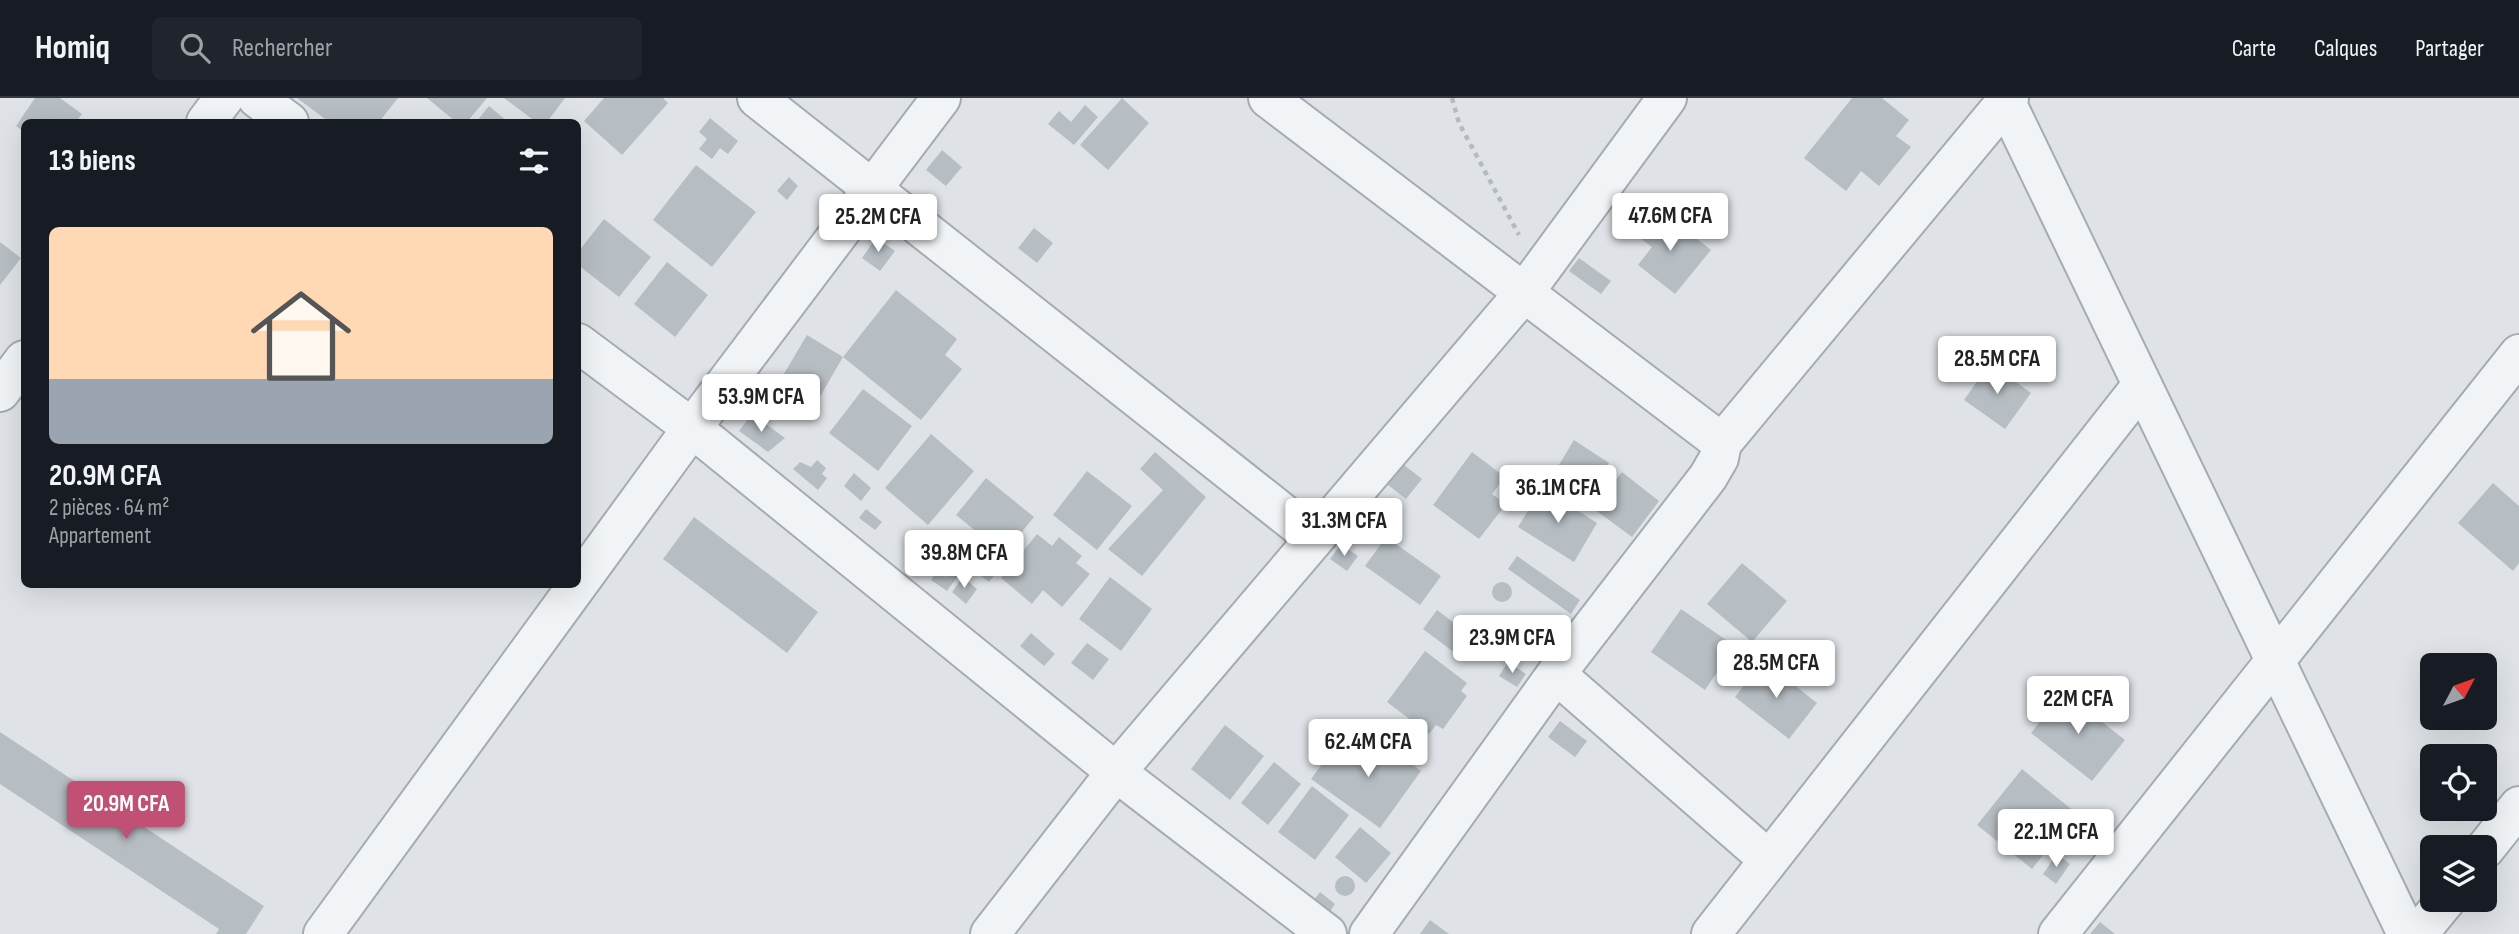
<!DOCTYPE html>
<html lang="fr">
<head>
<meta charset="utf-8">
<style>
  :root { --surface:#171b24; --page:#20242c; --text:#f1f3f6; --muted:#9ea1a6; --line:#363941; --accent:#c05074 }
  body { margin:0; font-family:"Sofia Sans Condensed",sans-serif; background:var(--page); color:var(--text); height:100vh; display:flex; flex-direction:column; font-size:26px; white-space:nowrap }
  * { box-sizing:border-box; margin:0 }
  p { font-size:23px; color:var(--muted) }
  .icon { flex:none; width:38px; height:38px; fill:none; stroke:currentColor; stroke-width:2; stroke-linecap:round; stroke-linejoin:round }
  .map { position:relative; flex:1; overflow:hidden }
  .sheet { position:absolute; left:21px; top:21px; width:560px; height:469px; display:flex; flex-direction:column; background:var(--surface); border-radius:10px; box-shadow:0 7px 28px #0002 }
  .sheet>* { flex:none }
  .needle { width:46px; rotate:49deg }
  .buttons { position:absolute; left:2420px; top:555px; display:grid; gap:14px }
  .buttons a { display:grid; place-items:center; width:77px; height:77px; border-radius:10px; background:var(--surface); box-shadow:0 7px 28px #0002; font-size:35px }
  .price { position:absolute; translate:-50% -60px; padding:0 16px; border-radius:7px; background:#fff; color:#222; font-size:23px; line-height:46px; filter:drop-shadow(0 2px 4px #0008) }
  .price::after { content:''; position:absolute; left:50%; top:42px; width:21px; height:16px; margin-left:-10px; background:inherit; clip-path:polygon(0 0,100% 0,50% 100%) }
  .price.current { background:var(--accent); color:#fff }
  ul { padding:0; list-style:none }
  li { display:grid; align-content:center; gap:14px; height:371px; padding:0 28px }
  li span { display:grid; place-items:center; height:217px; border-radius:10px; color:#555 }
  li>.icon { margin-inline-start:auto }
  span .icon { width:126px; height:126px; fill:#fffc; stroke-width:1 }
  li b { font-size:30px }
  h2 { display:flex; justify-content:space-between; align-items:center; height:84px; padding:0 28px; font-size:30px }
  header { display:flex; align-items:center; gap:42px; box-sizing:border-box; height:98px; padding:0 35px; background:var(--surface); border-bottom:2px solid var(--line) }
  header strong { font-size:33px }
  nav { display:flex; gap:38px; margin-inline-start:auto; font-size:24px }
  .search { width:490px; height:63px; background:var(--page); display:flex; align-items:center; gap:18px; box-sizing:border-box; padding:0 24px; border-radius:10px; color:var(--muted); font-size:26px }
  .map>svg:first-child { display:block }
  .building { fill:#b7bec3 }
  .lines { fill:none; stroke-linecap:round; stroke-linejoin:round }
  .minor-casing { stroke:#a5abb0; stroke-width:42 }
  .path { stroke:#b5babe; stroke-width:4.5; stroke-dasharray:5 5; stroke-linecap:butt }
  .minor { stroke:#f1f4f6; stroke-width:38 }
</style>
</head>
<body>
<header>
<strong>Homiq</strong>
<div class="search"><svg class="icon" aria-label="search" viewBox="0 0 24 24"><circle cx="10" cy="10" r="6"/><path d="M15 15l6 6"/></svg>Rechercher</div>
<nav><a>Carte</a><a>Calques</a><a>Partager</a></nav>
</header>
<div class="map">
<svg width="2519" height="836" viewBox="0 0 2519 836">
  <rect width="100%" height="100%" fill="#dfe3e7"/>
  <path class="building" d="M 35,0 L 60,0 L 82,16 L 76,24 L 24,24 L 24,34 L 16,28 Z
    M 297,0 L 398,0 L 379,24 L 329,24 Z
    M 427,0 L 487,0 L 467,24 L 456,24 Z
    M 504,0 L 565,0 L 547,24 L 536,24 Z
    M 604,0 L 663,0 L 668,5 L 622,57 L 584,23 Z
    M 1122,0 L 1149,25 L 1108,72 L 1080,47 Z
    M 1852,0 L 1882,0 L 1909,22 L 1896,38 L 1911,49 L 1879,88 L 1861,73 L 1846,93 L 1804,60 Z
    M 1085,7 L 1098,19 L 1074,47 L 1048,26 L 1059,13 L 1071,24 Z
    M 489,8 L 508,24 L 476,24 Z
    M 710,20 L 738,43 L 728,56 L 720,50 L 712,61 L 699,51 L 707,41 L 699,34 Z
    M 942,52 L 962,69 L 946,88 L 926,72 Z
    M 696,67 L 756,114 L 712,169 L 653,122 Z
    M 789,79 L 798,88 L 787,102 L 777,93 Z
    M 1645,117 L 1663,131 L 1672,121 L 1711,152 L 1675,196 L 1638,167 L 1652,149 L 1632,134 Z
    M 604,121 L 651,159 L 619,199 L 578,167 L 578,154 Z
    M 1034,130 L 1053,145 L 1037,165 L 1018,150 Z
    M 876,140 L 895,153 L 880,173 L 862,160 Z
    M 0,144 L 21,160 L 0,187 Z
    M 1579,160 L 1611,183 L 1601,196 L 1569,173 Z
    M 667,164 L 708,197 L 675,239 L 634,206 Z
    M 896,192 L 957,241 L 945,257 L 962,271 L 921,322 L 843,259 L 818,302 L 782,279 L 807,237 L 843,259 Z
    M 1990,265 L 2031,295 L 2005,331 L 1964,302 Z
    M 863,291 L 912,328 L 878,373 L 829,335 Z
    M 752,316 L 785,340 L 768,354 L 739,333 Z
    M 931,336 L 974,373 L 928,427 L 885,390 Z
    M 1574,342 L 1609,365 L 1586,402 L 1551,380 Z
    M 1155,354 L 1206,399 L 1142,478 L 1108,451 L 1163,392 L 1140,371 Z
    M 1472,354 L 1505,379 L 1492,396 L 1506,406 L 1479,441 L 1433,407 Z
    M 817,362 L 826,370 L 822,376 L 827,380 L 818,392 L 793,371 L 800,364 L 811,369 Z
    M 1403,366 L 1422,381 L 1406,401 L 1387,386 Z
    M 1525,369 L 1539,381 L 1525,400 L 1510,389 Z
    M 1087,373 L 1132,408 L 1097,452 L 1053,417 Z
    M 1622,374 L 1659,403 L 1632,439 L 1594,411 Z
    M 854,375 L 871,390 L 861,403 L 844,388 Z
    M 986,380 L 1034,419 L 1004,456 L 956,417 Z
    M 2493,385 L 2519,408 L 2519,465 L 2513,473 L 2458,425 Z
    M 1542,390 L 1597,425 L 1574,464 L 1518,429 Z
    M 866,411 L 882,424 L 875,432 L 859,420 Z
    M 694,419 L 818,514 L 787,555 L 663,461 Z
    M 1037,436 L 1052,448 L 1059,439 L 1082,458 L 1076,465 L 1090,476 L 1062,509 L 1043,492 L 1032,506 L 1001,480 Z
    M 970,439 L 1004,465 L 989,484 L 955,458 Z
    M 1386,439 L 1441,478 L 1420,507 L 1365,468 Z
    M 1341,446 L 1358,458 L 1347,473 L 1330,461 Z
    M 1517,458 L 1580,502 L 1571,516 L 1508,471 Z
    M 1742,465 L 1787,503 L 1752,544 L 1707,506 Z
    M 952,470 L 960,475 L 947,493 L 931,482 L 937,473 L 945,479 Z
    M 963,479 L 977,491 L 966,506 L 952,494 Z
    M 1110,479 L 1152,511 L 1121,553 L 1079,521 Z
    M1492 494a10 10 0 1 1 20 0a10 10 0 1 1-20 0Z
    M 1681,511 L 1735,548 L 1705,592 L 1651,554 Z
    M 1437,512 L 1474,540 L 1459,558 L 1423,531 Z
    M1518 537a10 10 0 1 1 20 0a10 10 0 1 1-20 0Z
    M 1031,535 L 1055,556 L 1044,568 L 1020,548 Z
    M 1087,545 L 1109,561 L 1093,582 L 1071,565 Z
    M 1425,553 L 1467,585 L 1461,593 L 1467,598 L 1443,631 L 1436,627 L 1429,636 L 1387,604 Z
    M 1763,562 L 1817,605 L 1789,641 L 1735,599 Z
    M 1508,564 L 1526,576 L 1517,589 L 1499,578 Z
    M 2064,594 L 2125,642 L 2092,683 L 2031,635 Z
    M 1560,623 L 1587,643 L 1575,659 L 1548,639 Z
    M 1225,627 L 1264,658 L 1230,702 L 1191,671 Z
    M 0,634 L 264,808 L 246,836 L 216,836 L 219,831 L 0,686 Z
    M 1369,635 L 1421,673 L 1380,730 L 1311,681 L 1337,646 L 1352,658 Z
    M 1274,664 L 1301,686 L 1268,727 L 1241,705 Z
    M 2022,671 L 2076,715 L 2032,771 L 1977,727 Z
    M 1312,688 L 1349,717 L 1315,762 L 1278,734 Z
    M 1360,729 L 1391,755 L 1366,785 L 1335,759 Z
    M 2057,756 L 2070,766 L 2056,786 L 2043,776 Z
    M1335 788a10 10 0 1 1 20 0a10 10 0 1 1-20 0Z
    M 1320,794 L 1335,806 L 1329,815 L 1313,803 Z
    M 1430,822 L 1449,836 L 1420,836 Z
    M 2100,824 L 2115,836 L 2090,836 Z"/>
  <g class="lines">
    <g class="minor-casing">
      <path id="minor" d="M 257,0 L 289,24
        M 757,0 L 1313,439
        M 1268,0 L 1722,345 L 1719,360 L 1708,379 L 1556,576 L 1369,836
        M 2004,0 L 2407,836
        M 206,24 L 224,0
        M 578,245 L 692,330 L 1116,674 L 1327,836
        M 0,294 L 24,262
        M 1722,345 L 2009,0
        M 1556,576 L 1769,762
        M 2485,751 L 2519,708
        M 323,836 L 692,330 L 941,0
        M 990,836 L 1116,674 L 1523,196 L 1667,0
        M 1711,836 L 2142,287
        M 2058,836 L 2519,256
        M 2418,836 L 2446,802"/>
    </g>
    <path class="path" d="M 1452,0 L 1459,25 L 1519,137"/>
    <use href="#minor" class="minor"/>
  </g>
</svg>
<div class="buttons">
<a><svg class="needle" viewBox="-14 -14 28 28"><path d="M0-13l5 13h-10z" fill="#e53935"/><path d="M0 13l5-13h-10z" fill="#9ea1a6"/></svg></a>
<a><svg class="icon" aria-label="locate" viewBox="0 0 24 24"><circle cx="12" cy="12" r="6"/><path d="M12 2v4M12 18v4M2 12h4M18 12h4"/></svg></a>
<a><svg class="icon" aria-label="layers" viewBox="0 0 24 24"><path d="M12 4l9 5-9 5-9-5zM3 14l9 5 9-5"/></svg></a>
</div>
<b class="price" style="left:1670px;top:155px">47.6M CFA</b>
<b class="price" style="left:878px;top:156px">25.2M CFA</b>
<b class="price" style="left:1997px;top:298px">28.5M CFA</b>
<b class="price" style="left:761px;top:336px">53.9M CFA</b>
<b class="price" style="left:1558px;top:427px">36.1M CFA</b>
<b class="price" style="left:1344px;top:460px">31.3M CFA</b>
<b class="price" style="left:964px;top:492px">39.8M CFA</b>
<b class="price" style="left:1512px;top:577px">23.9M CFA</b>
<b class="price" style="left:1776px;top:602px">28.5M CFA</b>
<b class="price" style="left:2078px;top:638px">22M CFA</b>
<b class="price" style="left:1368px;top:681px">62.4M CFA</b>
<b class="price current" style="left:126px;top:743px">20.9M CFA</b>
<b class="price" style="left:2056px;top:771px">22.1M CFA</b>
<section class="sheet">
<h2>13 biens<svg class="icon" aria-label="filters" viewBox="0 0 24 24"><path d="M4 7h16M4 17h16"/><circle cx="9" cy="7" r="2"/><circle cx="15" cy="17" r="2"/></svg></h2>
<ul>
<li><span style="background:linear-gradient(#ffd9b3 70%,#9aa5b1 0)"><svg class="icon" aria-label="home" viewBox="0 0 24 24"><path d="M3 11l9-7 9 7M6 9v11h12V9"/></svg></span><div><b>20.9M CFA</b><p>2 pièces · 64 m²</p><p>Appartement</p></div></li>
</ul>
</section>
</div>
</body>
</html>
